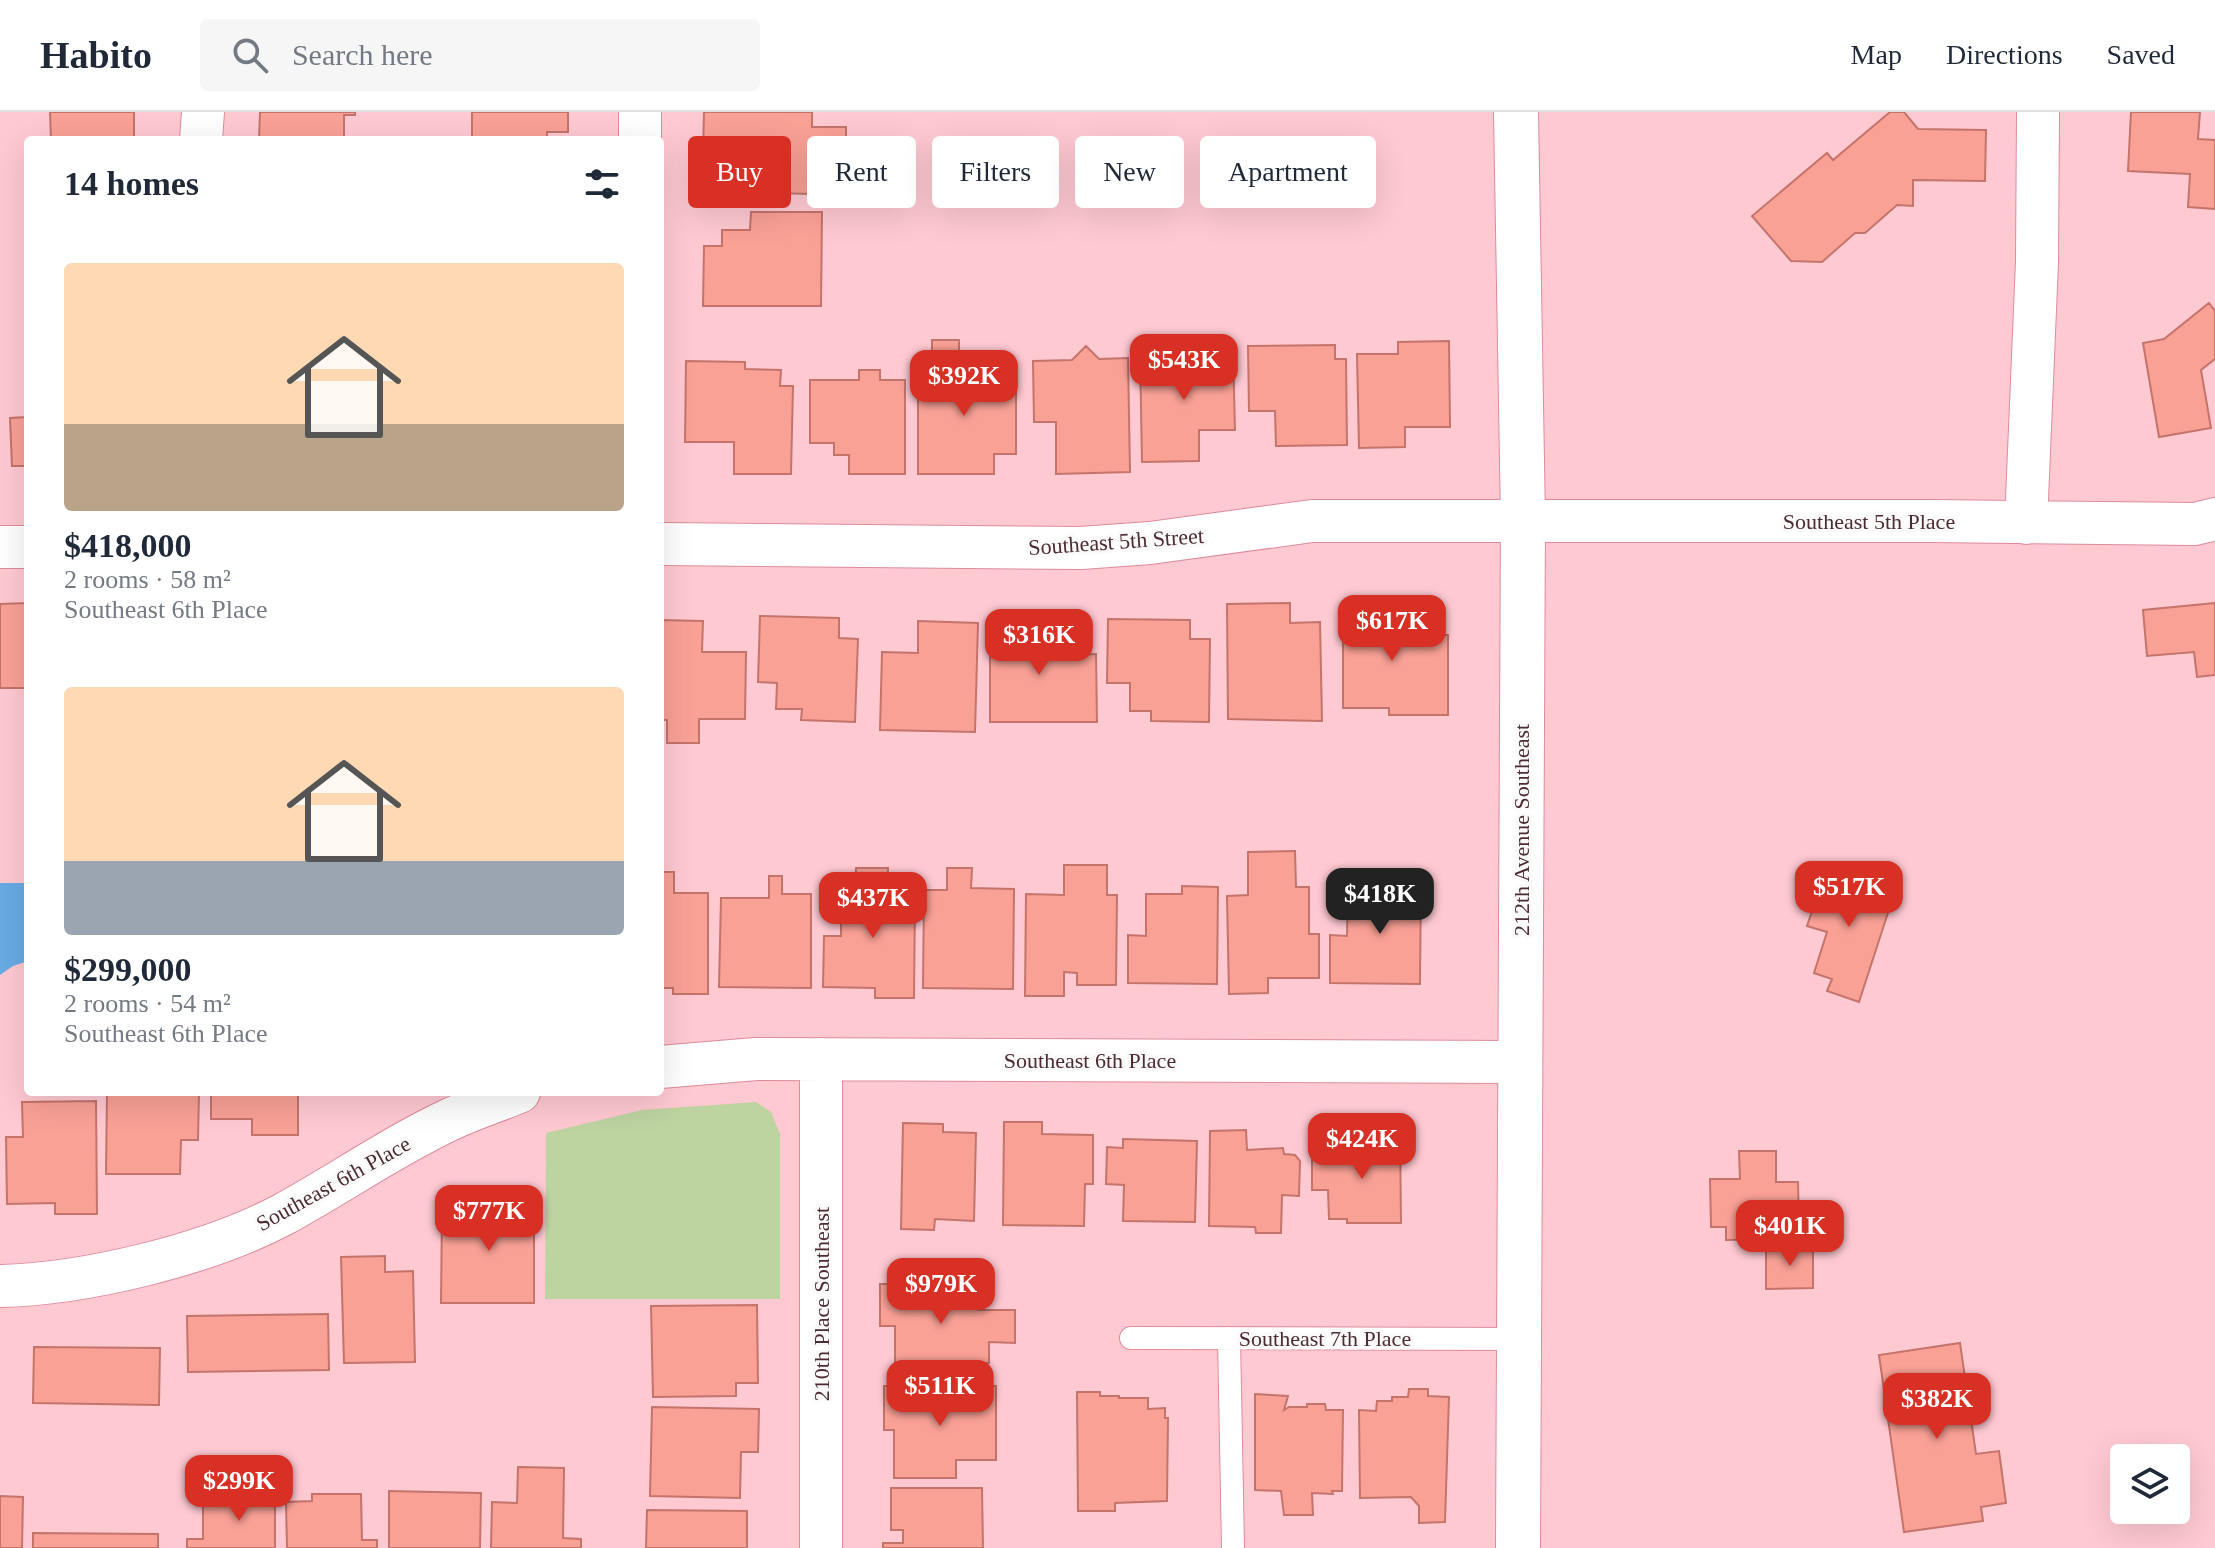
<!DOCTYPE html>
<html lang="en">
<head>
<meta charset="utf-8">
<style>
  :root { --surface:#fff; --page:#f6f6f7; --text:#1f2937; --muted:#747a83; --line:#e0e1e3; --accent:#d93025 }
  body { margin:0; font-family:Georgia,serif; background:var(--page); color:var(--text); height:100vh; display:flex; flex-direction:column; font-size:30px; white-space:nowrap }
  * { box-sizing:border-box; margin:0 }
  p { font-size:26px; color:var(--muted) }
  .icon { flex:none; width:44px; height:44px; fill:none; stroke:currentColor; stroke-width:2; stroke-linecap:round; stroke-linejoin:round }
  .map { position:relative; flex:1; overflow:hidden }
  .sheet { position:absolute; left:24px; top:24px; width:640px; height:960px; display:flex; flex-direction:column; background:var(--surface); border-radius:8px; box-shadow:0 8px 32px #0002 }
  .sheet>* { flex:none }
  .guide { position:absolute; left:688px; top:24px; width:760px; height:72px; display:flex; gap:16px }
  .controls { position:absolute; left:2110px; top:1332px; display:grid; gap:16px }
  .controls a { display:grid; place-items:center; width:80px; height:80px; border-radius:8px; background:var(--surface); box-shadow:0 8px 32px #0002; font-size:40px }
  .price { position:absolute; translate:-50% -68px; padding:0 18px; border-radius:16px; background:var(--accent); color:#fff; font-size:26px; line-height:52px; filter:drop-shadow(0 2px 4px #0008) }
  .price::after { content:''; position:absolute; left:50%; top:48px; width:24px; height:18px; margin-left:-12px; background:inherit; clip-path:polygon(0 0,100% 0,50% 100%) }
  .price.current { background:#222; color:#fff }
  ul { padding:0; list-style:none }
  li { display:grid; align-content:center; gap:16px; height:424px; padding:0 40px }
  li span { display:grid; place-items:center; height:248px; border-radius:8px; color:#555 }
  li>.icon { margin-inline-start:auto }
  span .icon { width:144px; height:144px; fill:#fffc; stroke-width:1 }
  li b { font-size:34px }
  h2 { display:flex; justify-content:space-between; align-items:center; height:96px; padding:0 40px; font-size:34px }
  .chip { padding:0 28px; border-radius:8px; background:var(--surface); box-shadow:0 8px 32px #0002; font-size:28px; line-height:72px }
  .chip.current { background:var(--accent); color:#fff }
  header { display:flex; align-items:center; gap:48px; box-sizing:border-box; height:112px; padding:0 40px; background:var(--surface); border-bottom:2px solid var(--line) }
  header strong { font-size:38px }
  nav { display:flex; gap:44px; margin-inline-start:auto; font-size:28px }
  .search { width:560px; height:72px; background:var(--page); display:flex; align-items:center; gap:20px; box-sizing:border-box; padding:0 28px; border-radius:8px; color:var(--muted); font-size:30px }
  .map>svg:first-child { display:block }
  .green { fill:#bdd3a0 }
  .water { fill:#69abe5 }
  .building { fill:#faa196; stroke:#c4746b; stroke-width:2 }
  .lines { fill:none; stroke-linecap:round; stroke-linejoin:round }
  .lane-casing { stroke:#de8b9b; stroke-width:24 }
  .street-casing { stroke:#de8b9b; stroke-width:44 }
  .secondary-casing { stroke:#de8b9b; stroke-width:46 }
  .lane { stroke:#fff; stroke-width:22 }
  .street { stroke:#fff; stroke-width:42 }
  .secondary { stroke:#fff; stroke-width:44 }
  .labels { text-anchor:middle; stroke-width:7; stroke-linejoin:round; paint-order:stroke }
  .street-label { font-size:22px; fill:#4d2b32; stroke:#fafafa }
</style>
</head>
<body>
<header>
<strong>Habito</strong>
<div class="search"><svg class="icon" aria-label="search" viewBox="0 0 24 24"><circle cx="10" cy="10" r="6"/><path d="M15 15l6 6"/></svg>Search here</div>
<nav><a>Map</a><a>Directions</a><a>Saved</a></nav>
</header>
<div class="map">
<svg width="2215" height="1436" viewBox="0 0 2215 1436">
  <rect width="100%" height="100%" fill="#ffc9d2"/>
  <path class="green" d="M 756,990 L 771,1000 L 780,1022 L 780,1187 L 545,1187 L 546,1021 L 642,998 Z"/>
  <path class="water" d="M 0,771 L 28,771 L 28,849 L 13,854 L 0,863 Z"/>
  <path class="building" d="M 50,0 L 134,0 L 134,28 L 51,28 Z
    M 260,0 L 355,0 L 355,3 L 344,3 L 344,28 L 259,28 Z
    M 472,0 L 568,0 L 568,20 L 547,20 L 547,28 L 472,28 Z
    M 704,0 L 812,0 L 812,15 L 846,15 L 846,55 L 812,55 L 812,82 L 733,80 L 734,41 L 703,41 Z
    M 1890,0 L 1904,0 L 1918,17 L 1986,18 L 1985,69 L 1913,68 L 1913,94 L 1897,93 L 1865,121 L 1855,121 L 1822,150 L 1791,149 L 1752,104 L 1827,41 L 1833,48 Z
    M 2131,0 L 2200,0 L 2198,27 L 2215,28 L 2215,97 L 2188,95 L 2190,62 L 2128,59 Z
    M 751,100 L 822,100 L 821,194 L 703,194 L 704,134 L 722,134 L 722,118 L 750,118 Z
    M 2209,191 L 2215,199 L 2215,247 L 2201,258 L 2211,316 L 2159,325 L 2143,231 L 2164,227 Z
    M 932,228 L 959,228 L 959,265 L 1016,265 L 1016,342 L 994,342 L 994,362 L 918,362 L 918,276 L 932,276 Z
    M 1449,229 L 1450,315 L 1405,315 L 1405,335 L 1359,336 L 1357,242 L 1398,242 L 1398,230 Z
    M 1335,233 L 1335,247 L 1346,247 L 1347,333 L 1276,334 L 1275,299 L 1249,299 L 1248,234 Z
    M 1086,234 L 1099,247 L 1128,246 L 1130,360 L 1056,362 L 1056,310 L 1034,310 L 1033,249 L 1072,248 Z
    M 1233,239 L 1235,318 L 1199,318 L 1199,349 L 1142,350 L 1140,241 Z
    M 686,249 L 745,250 L 745,257 L 781,258 L 780,274 L 793,274 L 791,362 L 734,362 L 734,330 L 685,330 Z
    M 859,258 L 880,258 L 880,268 L 905,268 L 905,362 L 849,362 L 849,343 L 834,343 L 834,331 L 810,331 L 810,268 L 859,268 Z
    M 25,261 L 28,261 L 28,354 L 12,354 L 10,306 L 27,305 Z
    M 1343,490 L 1399,490 L 1399,523 L 1448,523 L 1448,603 L 1389,603 L 1389,596 L 1343,596 Z
    M 28,491 L 28,576 L 0,576 L 0,492 Z
    M 1290,491 L 1290,511 L 1320,510 L 1322,609 L 1228,607 L 1227,492 Z
    M 2215,491 L 2215,563 L 2197,565 L 2194,540 L 2147,544 L 2143,498 Z
    M 760,504 L 839,506 L 839,526 L 858,527 L 855,610 L 801,608 L 802,597 L 776,597 L 777,571 L 758,570 Z
    M 1108,507 L 1190,508 L 1190,527 L 1210,527 L 1209,610 L 1151,609 L 1151,599 L 1130,599 L 1130,571 L 1107,571 Z
    M 660,508 L 703,509 L 702,540 L 746,540 L 745,607 L 699,607 L 699,631 L 667,631 L 667,608 L 660,608 Z
    M 918,509 L 978,511 L 975,620 L 880,618 L 882,540 L 918,541 Z
    M 990,510 L 1055,510 L 1056,543 L 1096,542 L 1097,610 L 990,610 Z
    M 1295,739 L 1296,775 L 1309,775 L 1309,822 L 1319,822 L 1319,866 L 1268,866 L 1268,881 L 1229,882 L 1227,784 L 1248,783 L 1248,740 Z
    M 1064,753 L 1107,753 L 1107,783 L 1117,783 L 1116,873 L 1077,873 L 1077,861 L 1064,860 L 1064,884 L 1025,884 L 1026,782 L 1064,783 Z
    M 1827,754 L 1896,776 L 1859,890 L 1827,879 L 1832,867 L 1814,861 L 1827,820 L 1807,814 Z
    M 856,756 L 888,756 L 887,786 L 915,786 L 914,886 L 875,886 L 875,876 L 823,875 L 824,824 L 841,824 L 841,779 L 855,780 Z
    M 947,756 L 972,756 L 971,776 L 1014,777 L 1013,877 L 923,876 L 924,778 L 947,778 Z
    M 660,760 L 674,760 L 674,781 L 708,781 L 708,882 L 673,882 L 673,876 L 660,876 Z
    M 769,764 L 782,764 L 782,782 L 811,782 L 811,876 L 719,875 L 721,786 L 769,786 Z
    M 1366,769 L 1421,770 L 1420,872 L 1330,871 L 1330,823 L 1347,824 L 1348,779 L 1366,779 Z
    M 1182,774 L 1218,775 L 1217,872 L 1128,871 L 1128,823 L 1146,824 L 1146,782 L 1182,782 Z
    M 107,980 L 199,980 L 198,1028 L 181,1028 L 180,1062 L 106,1062 Z
    M 211,980 L 298,980 L 298,1023 L 252,1023 L 252,1007 L 211,1007 Z
    M 96,989 L 97,1102 L 55,1102 L 55,1091 L 7,1092 L 6,1025 L 23,1025 L 22,990 Z
    M 1004,1010 L 1042,1010 L 1042,1022 L 1093,1023 L 1093,1072 L 1085,1072 L 1084,1114 L 1003,1113 Z
    M 903,1011 L 943,1012 L 943,1020 L 976,1021 L 974,1109 L 935,1107 L 934,1118 L 901,1117 Z
    M 1246,1018 L 1247,1038 L 1283,1036 L 1284,1042 L 1295,1043 L 1300,1049 L 1299,1084 L 1282,1083 L 1281,1121 L 1256,1121 L 1255,1115 L 1209,1114 L 1210,1019 Z
    M 1383,1021 L 1400,1021 L 1401,1111 L 1347,1111 L 1347,1107 L 1329,1107 L 1328,1078 L 1312,1078 L 1312,1037 L 1364,1041 L 1364,1026 L 1383,1025 Z
    M 1123,1027 L 1197,1029 L 1195,1110 L 1123,1109 L 1124,1073 L 1106,1072 L 1107,1035 L 1123,1036 Z
    M 1739,1039 L 1776,1039 L 1776,1070 L 1798,1070 L 1799,1111 L 1779,1112 L 1779,1127 L 1726,1128 L 1726,1115 L 1711,1115 L 1710,1067 L 1740,1067 Z
    M 498,1086 L 534,1086 L 534,1191 L 441,1191 L 442,1097 L 460,1097 L 460,1091 L 498,1091 Z
    M 1813,1134 L 1813,1176 L 1766,1177 L 1766,1135 Z
    M 385,1144 L 385,1160 L 413,1159 L 415,1250 L 344,1251 L 341,1145 Z
    M 880,1172 L 978,1172 L 978,1198 L 1015,1198 L 1015,1231 L 989,1230 L 989,1251 L 942,1251 L 942,1263 L 895,1263 L 895,1214 L 880,1214 Z
    M 757,1193 L 758,1271 L 736,1271 L 736,1284 L 653,1285 L 651,1194 Z
    M 328,1202 L 329,1258 L 188,1260 L 187,1204 Z
    M 1960,1231 L 1976,1342 L 1999,1339 L 2006,1391 L 1981,1395 L 1983,1409 L 1904,1420 L 1879,1243 Z
    M 34,1235 L 160,1236 L 159,1293 L 33,1291 Z
    M 884,1274 L 996,1274 L 996,1348 L 956,1348 L 956,1366 L 894,1366 L 894,1318 L 884,1318 Z
    M 1409,1277 L 1428,1277 L 1428,1284 L 1449,1285 L 1445,1410 L 1419,1411 L 1419,1394 L 1411,1385 L 1360,1386 L 1359,1298 L 1376,1299 L 1377,1289 L 1392,1289 L 1392,1285 L 1408,1285 Z
    M 1077,1280 L 1100,1280 L 1100,1284 L 1119,1284 L 1119,1286 L 1148,1286 L 1148,1297 L 1165,1296 L 1165,1306 L 1168,1306 L 1167,1389 L 1115,1391 L 1115,1399 L 1078,1399 Z
    M 1255,1282 L 1288,1284 L 1284,1298 L 1289,1295 L 1307,1295 L 1307,1292 L 1325,1292 L 1326,1298 L 1343,1298 L 1342,1379 L 1332,1379 L 1333,1382 L 1312,1381 L 1313,1403 L 1284,1403 L 1281,1379 L 1255,1378 Z
    M 652,1295 L 759,1297 L 758,1340 L 741,1340 L 740,1386 L 650,1384 Z
    M 518,1355 L 564,1356 L 563,1426 L 581,1427 L 581,1436 L 491,1436 L 492,1390 L 517,1391 Z
    M 891,1376 L 982,1376 L 983,1436 L 883,1436 L 883,1431 L 903,1431 L 903,1418 L 891,1418 Z
    M 244,1379 L 275,1379 L 275,1436 L 187,1436 L 187,1427 L 203,1427 L 203,1388 L 244,1388 Z
    M 389,1379 L 481,1381 L 480,1436 L 389,1436 Z
    M 312,1382 L 361,1382 L 362,1428 L 377,1428 L 377,1436 L 287,1436 L 286,1390 L 312,1389 Z
    M 0,1384 L 23,1385 L 22,1436 L 0,1436 Z
    M 647,1398 L 747,1399 L 747,1436 L 646,1436 Z
    M 33,1421 L 158,1422 L 158,1436 L 33,1436 Z"/>
  <g class="lines">
    <g class="lane-casing">
      <path id="lane" d="M 1131,1226 L 1518,1227
        M 1229,1226 L 1233,1436"/>
    </g>
    <g class="street-casing">
      <path id="street" d="M 201,28 L 203,0
        M 640,28 L 640,0
        M 2026,411 L 2037,150 L 2038,0
        M 660,432 L 1081,436 L 1150,431 L 1312,409 L 1932,409 L 2195,412 L 2215,407
        M 0,435 L 28,435
        M 660,955 L 756,947 L 1520,950
        M 0,1174 C 85,1172 206,1143 282,1103 C 339,1072 393,1034 451,1007 C 473,997 497,989 519,980
        M 821,1436 L 821,947"/>
    </g>
    <g class="secondary-casing">
      <path id="secondary" d="M 1516,0 L 1523,408 L 1518,1436"/>
    </g>
    <use href="#lane" class="lane"/>
    <use href="#street" class="street"/>
    <use href="#secondary" class="secondary"/>
  </g>
  <g class="labels">
    <g class="street-label">
      <text x="1869" y="417">Southeast 5th Place</text>
      <text transform="translate(1116 429) rotate(-4)" y="8">Southeast 5th Street</text>
      <text transform="translate(1521 718) rotate(-90)" y="8">212th Avenue Southeast</text>
      <text x="1090" y="956">Southeast 6th Place</text>
      <text transform="translate(333 1071) rotate(-29)" y="8">Southeast 6th Place</text>
      <text transform="translate(821 1192) rotate(-90)" y="8">210th Place Southeast</text>
      <text x="1325" y="1234">Southeast 7th Place</text>
    </g>
  </g>
</svg>
<div class="controls">
<a><svg class="icon" aria-label="layers" viewBox="0 0 24 24"><path d="M12 4l9 5-9 5-9-5zM3 14l9 5 9-5"/></svg></a>
</div>
<b class="price" style="left:1184px;top:290px">$543K</b>
<b class="price" style="left:964px;top:306px">$392K</b>
<b class="price" style="left:1392px;top:551px">$617K</b>
<b class="price" style="left:1039px;top:565px">$316K</b>
<b class="price" style="left:1849px;top:817px">$517K</b>
<b class="price current" style="left:1380px;top:824px">$418K</b>
<b class="price" style="left:873px;top:828px">$437K</b>
<b class="price" style="left:1362px;top:1069px">$424K</b>
<b class="price" style="left:489px;top:1141px">$777K</b>
<b class="price" style="left:1790px;top:1156px">$401K</b>
<b class="price" style="left:941px;top:1214px">$979K</b>
<b class="price" style="left:940px;top:1316px">$511K</b>
<b class="price" style="left:1937px;top:1329px">$382K</b>
<b class="price" style="left:239px;top:1411px">$299K</b>
<div class="guide">
<a class="chip current">Buy</a>
<a class="chip">Rent</a>
<a class="chip">Filters</a>
<a class="chip">New</a>
<a class="chip">Apartment</a>
</div>
<section class="sheet">
<h2>14 homes<svg class="icon" aria-label="filters" viewBox="0 0 24 24"><path d="M4 7h16M4 17h16"/><circle cx="9" cy="7" r="2"/><circle cx="15" cy="17" r="2"/></svg></h2>
<ul>
<li><span style="background:linear-gradient(#ffd9b3 65%,#b9a48a 0)"><svg class="icon" aria-label="home" viewBox="0 0 24 24"><path d="M3 11l9-7 9 7M6 9v11h12V9"/></svg></span><div><b>$418,000</b><p>2 rooms · 58 m²</p><p>Southeast 6th Place</p></div></li>
<li><span style="background:linear-gradient(#ffd9b3 70%,#9aa5b1 0)"><svg class="icon" aria-label="home" viewBox="0 0 24 24"><path d="M3 11l9-7 9 7M6 9v11h12V9"/></svg></span><div><b>$299,000</b><p>2 rooms · 54 m²</p><p>Southeast 6th Place</p></div></li>
</ul>
</section>
</div>
</body>
</html>
